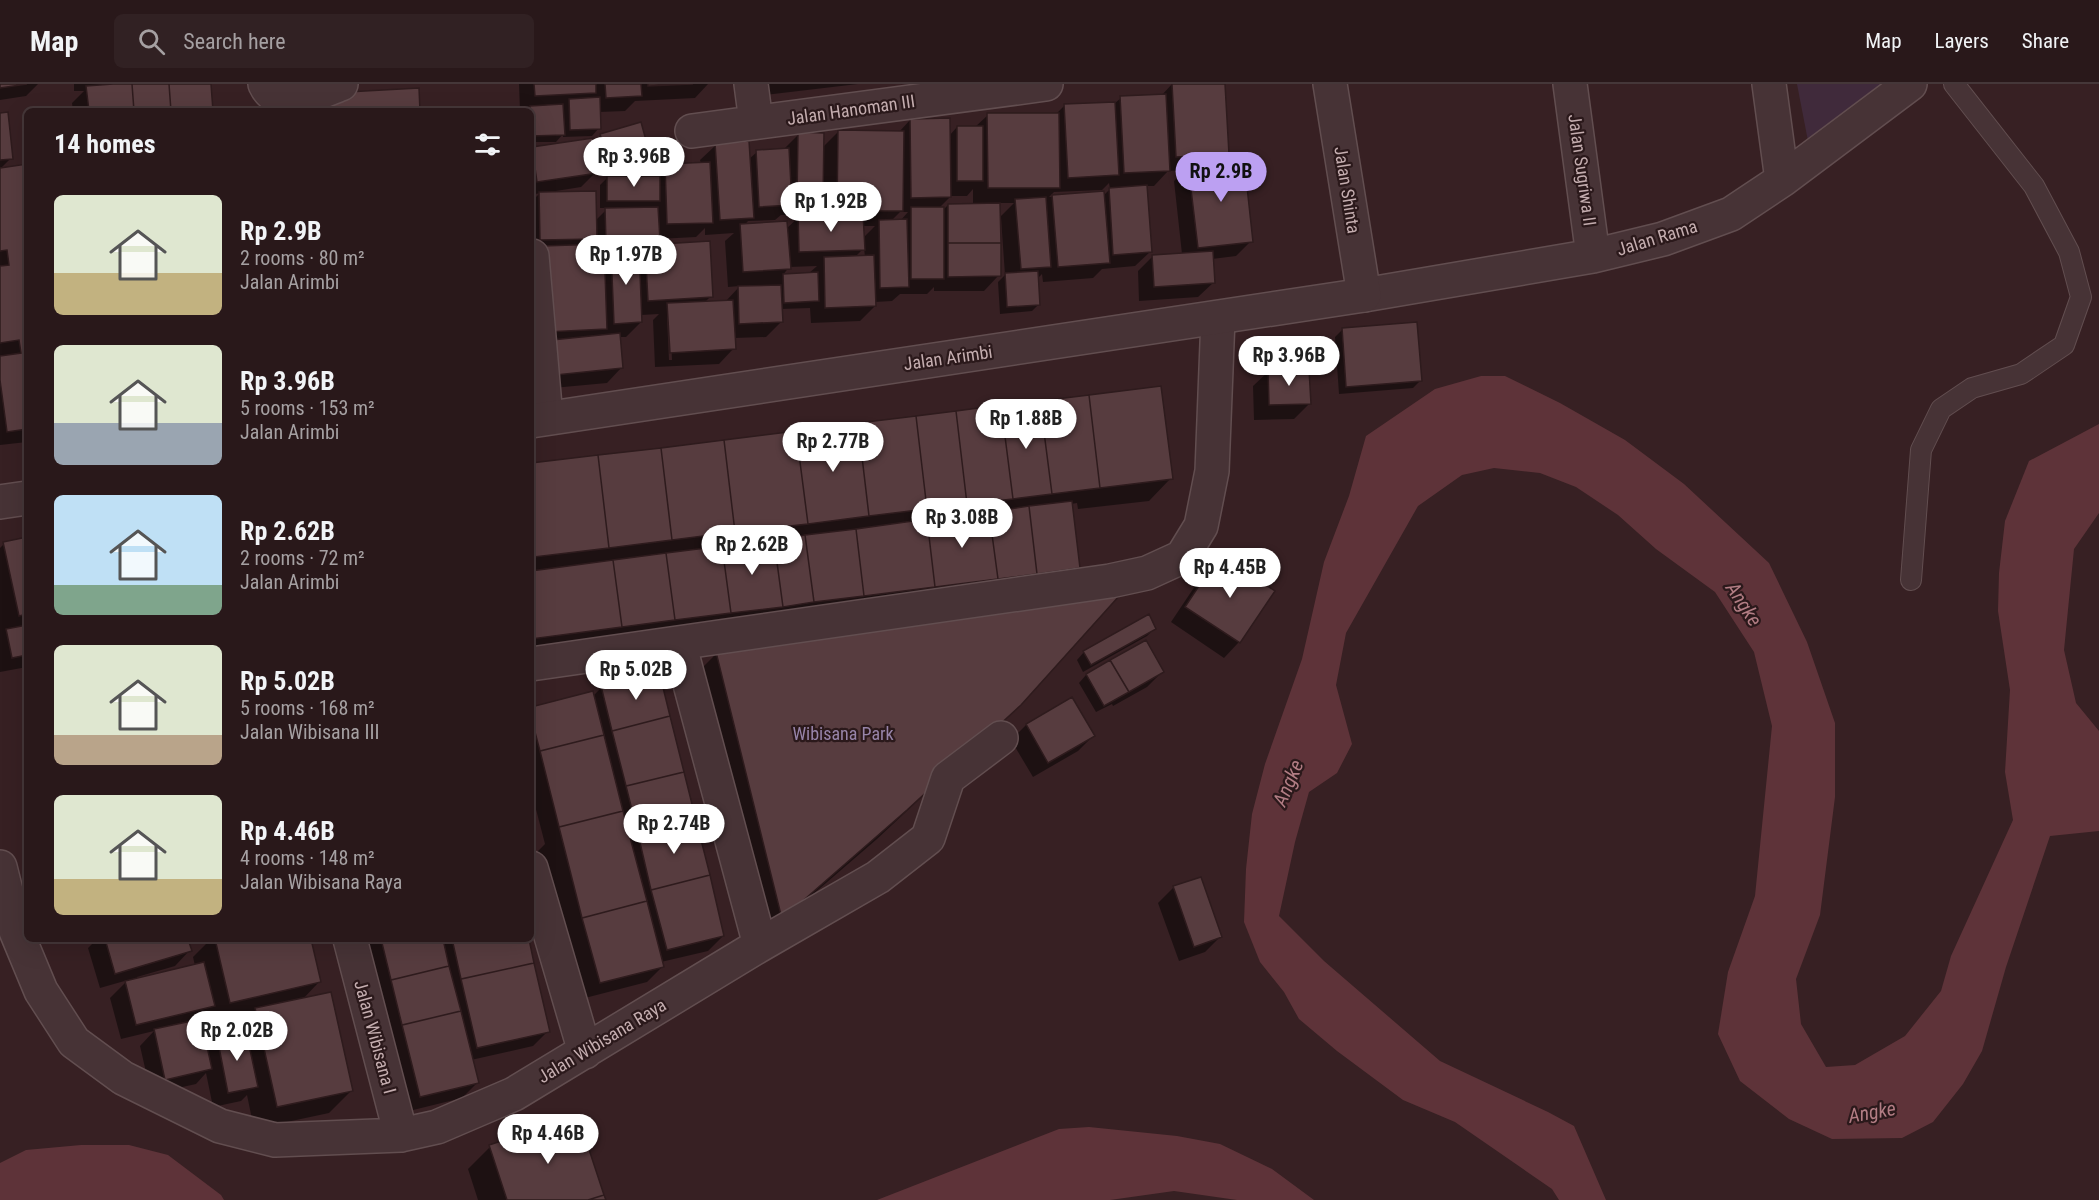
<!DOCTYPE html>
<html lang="en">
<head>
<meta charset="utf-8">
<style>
  :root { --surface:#29181a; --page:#312123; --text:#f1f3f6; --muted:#a5a0a2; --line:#453739; --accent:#bca0f2 }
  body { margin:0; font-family:"Roboto Condensed",sans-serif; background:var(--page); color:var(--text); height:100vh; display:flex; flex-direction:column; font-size:22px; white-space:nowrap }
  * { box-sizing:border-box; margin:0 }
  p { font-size:20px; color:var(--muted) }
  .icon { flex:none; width:33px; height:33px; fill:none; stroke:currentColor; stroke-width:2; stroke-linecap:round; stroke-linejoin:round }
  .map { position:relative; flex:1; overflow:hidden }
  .drawer { position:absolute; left:24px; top:24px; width:510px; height:834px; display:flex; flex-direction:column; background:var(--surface); border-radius:9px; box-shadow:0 6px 24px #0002,0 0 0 2px var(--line) }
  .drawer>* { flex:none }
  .price { position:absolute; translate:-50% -51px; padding:0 14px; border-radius:21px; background:#fff; color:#222; font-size:20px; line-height:39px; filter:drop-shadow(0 2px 3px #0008) }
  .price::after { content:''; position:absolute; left:50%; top:36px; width:18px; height:14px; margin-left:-9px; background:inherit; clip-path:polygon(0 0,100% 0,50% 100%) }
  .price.selected { background:var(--accent); color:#111 }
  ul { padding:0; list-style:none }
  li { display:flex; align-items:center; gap:18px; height:150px; padding:0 30px }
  li span { display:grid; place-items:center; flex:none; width:168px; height:120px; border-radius:9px; color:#555 }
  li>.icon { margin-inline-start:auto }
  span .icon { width:72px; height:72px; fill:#fffc; stroke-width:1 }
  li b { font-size:26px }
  h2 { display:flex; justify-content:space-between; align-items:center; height:72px; padding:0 30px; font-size:26px }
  header { display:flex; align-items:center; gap:36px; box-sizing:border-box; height:84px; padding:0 30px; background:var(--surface); border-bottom:2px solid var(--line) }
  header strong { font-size:28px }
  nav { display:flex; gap:33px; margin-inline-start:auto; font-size:21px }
  .search { width:420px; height:54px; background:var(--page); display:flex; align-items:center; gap:15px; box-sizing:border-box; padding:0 21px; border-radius:9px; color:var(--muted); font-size:22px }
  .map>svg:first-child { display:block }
  .green { fill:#402a3b }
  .water { fill:#5e3339 }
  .shadow { fill:#0007; fill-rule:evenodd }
  .building { fill:#573c3f; stroke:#2e1b1d; stroke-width:1.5 }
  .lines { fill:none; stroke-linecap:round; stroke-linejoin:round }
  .service-casing { stroke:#624e50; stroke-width:22 }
  .minor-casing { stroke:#624e50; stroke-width:36 }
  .tertiary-casing { stroke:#624e50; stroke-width:36 }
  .service { stroke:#473336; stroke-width:20 }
  .minor { stroke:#473336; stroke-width:33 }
  .tertiary { stroke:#473336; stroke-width:33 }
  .labels { text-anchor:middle; stroke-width:4.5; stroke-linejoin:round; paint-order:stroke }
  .street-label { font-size:18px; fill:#c4adaf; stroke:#2b191b }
  .park-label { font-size:18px; fill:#9784a9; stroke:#2b191b }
  .water-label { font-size:20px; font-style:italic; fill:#b27d84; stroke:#2b191b }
</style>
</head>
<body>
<header>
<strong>Map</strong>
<div class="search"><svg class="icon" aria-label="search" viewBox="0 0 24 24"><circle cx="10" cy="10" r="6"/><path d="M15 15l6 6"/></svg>Search here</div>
<nav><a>Map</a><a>Layers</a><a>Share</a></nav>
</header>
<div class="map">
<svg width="2099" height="1116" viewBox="0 0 2099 1116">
  <rect width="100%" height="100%" fill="#372023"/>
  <path class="green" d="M 1797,0 L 1892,0 L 1808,57 Z"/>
  <path class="water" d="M 1481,292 L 1505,292 L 1560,319 L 1625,356 L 1684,400 L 1769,479 L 1807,558 L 1835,639 L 1835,713 L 1820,831 L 1796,895 L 1801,940 L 1826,983 L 1855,981 L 1905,952 L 1941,907 L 1951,872 L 2013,736 L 2005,688 L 2010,606 L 1998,527 L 1999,489 L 2005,437 L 2029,377 L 2099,340 L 2099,429 L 2074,465 L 2064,566 L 2076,619 L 2099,647 L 2099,747 L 2050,752 L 2006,883 L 1982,967 L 1963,1000 L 1933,1038 L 1902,1054 L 1832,1055 L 1789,1035 L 1740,997 L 1718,950 L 1728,888 L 1755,812 L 1772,642 L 1754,568 L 1715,508 L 1656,465 L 1618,431 L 1576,403 L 1540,389 L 1494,384 L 1462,391 L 1418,422 L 1346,549 L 1336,601 L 1352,660 L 1337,689 L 1309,708 L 1295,758 L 1279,832 L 1324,877 L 1440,977 L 1548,1028 L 1574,1042 L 1606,1116 L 1559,1116 L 1552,1105 L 1455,1038 L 1403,1016 L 1337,967 L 1299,935 L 1284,908 L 1260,878 L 1244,838 L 1246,785 L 1252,730 L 1265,680 L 1302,575 L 1324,478 L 1349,412 L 1366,352 L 1435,305 Z
    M 1089,1043 L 1177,1052 L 1220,1060 L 1272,1085 L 1314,1116 L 1237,1116 L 1174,1107 L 1110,1116 L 877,1116 L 1059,1045 Z
    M 81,1061 L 129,1061 L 168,1071 L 221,1111 L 224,1116 L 0,1116 L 0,1079 L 26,1066 Z"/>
  <path class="shadow" d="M 0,0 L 38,0 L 26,12 L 0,16 Z
    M 74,0 L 209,0 L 212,27 L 73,27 L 72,19 L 84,7 L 74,7 Z
    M 519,0 L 708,0 L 695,14 L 635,17 L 625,27 L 599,28 L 599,44 L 592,52 L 563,53 L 563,50 L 556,58 L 531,58 L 531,27 L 520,27 Z
    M 764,0 L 858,0 L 765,11 Z
    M 1172,0 L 1223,0 L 1227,70 L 1218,79 L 1251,157 L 1236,172 L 1212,175 L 1214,198 L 1198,213 L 1139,217 L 1138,187 L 1153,172 L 1182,170 L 1174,97 L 1185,86 L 1168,87 L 1154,102 L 1146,102 L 1151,167 L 1135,182 L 1102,185 L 1093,194 L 1043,198 L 1042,190 L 1037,195 L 1039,220 L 1032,227 L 1000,230 L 998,198 L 1005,191 L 1001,134 L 999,134 L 999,191 L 984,207 L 934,207 L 934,203 L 927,210 L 900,210 L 892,217 L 875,218 L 875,222 L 860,237 L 811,239 L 810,224 L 781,225 L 781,238 L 766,253 L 734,254 L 734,264 L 719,280 L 655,283 L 653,236 L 659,230 L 641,231 L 641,238 L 626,253 L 619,253 L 622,283 L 607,299 L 531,306 L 531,118 L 540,109 L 531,111 L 531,66 L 533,64 L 596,88 L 581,103 L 556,107 L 595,137 L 608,124 L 600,124 L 600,101 L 607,94 L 653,94 L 666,81 L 701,80 L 700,76 L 716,61 L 749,75 L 757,68 L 783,66 L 799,50 L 822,64 L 838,48 L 899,48 L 910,36 L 949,52 L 957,43 L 975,43 L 988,31 L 1056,30 L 1065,21 L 1115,19 L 1121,14 L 1161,12 ZM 1109,99 L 1110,105 L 1103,112 L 1103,109 L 1049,113 L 1054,108 L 1102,106 ZM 973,105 L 973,121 L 948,121 L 942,127 L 938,125 L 951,112 L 967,112 ZM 823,114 L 822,132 L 804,133 ZM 999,119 L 1014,119 L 999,134 ZM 900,128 L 908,128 L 900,137 L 891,137 ZM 781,131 L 801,131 L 786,145 L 744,142 L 748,137 L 775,136 ZM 862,142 L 875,142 L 863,154 ZM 705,144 L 705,151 L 734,149 L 725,157 L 728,203 L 740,202 L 725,218 L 704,219 L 711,212 L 652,162 L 658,155 L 696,153 ZM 864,164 L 865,173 L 855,173 ZM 817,182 L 808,190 L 783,191 L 789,183 ZM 667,233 L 670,233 L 672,276 L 669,276 Z
    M 330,10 L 419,27 L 278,27 Z
    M 0,30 L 11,74 L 0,85 L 27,81 L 27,358 L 0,361 Z
    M 601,51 L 648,70 L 641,78 L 602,89 L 594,59 L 592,60 Z
    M 1342,246 L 1421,296 L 1413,304 L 1339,310 L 1335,253 Z
    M 1269,287 L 1309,320 L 1294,335 L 1254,336 L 1253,302 Z
    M 531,381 L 1171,394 L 1149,417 L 1078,425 L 1077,419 L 1071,420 L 1079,483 L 1063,499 L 531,574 Z
    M 27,455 L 27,583 L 0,588 L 0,464 L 4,460 Z
    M 1220,472 L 1273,508 L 1239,558 L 1224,574 L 1171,538 L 1205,487 Z
    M 1154,545 L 1147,552 L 1083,588 L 1077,576 L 1084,568 Z
    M 1145,558 L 1162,588 L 1147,603 L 1113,622 L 1112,620 L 1096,628 L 1079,599 L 1086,591 Z
    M 716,570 L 990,649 L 877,755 L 753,862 L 688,598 Z
    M 602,603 L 723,852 L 708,867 L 661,878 L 662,883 L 647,898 L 585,914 L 569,853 L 560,855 L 538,767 L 545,760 L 531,706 L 531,624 L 593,612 Z
    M 1026,641 L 1093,652 L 1078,667 L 1033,693 L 1011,656 Z
    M 1174,803 L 1220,853 L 1205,868 L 1179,877 L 1158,819 Z
    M 97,855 L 187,855 L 190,866 L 175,882 L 137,893 L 138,895 L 195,882 L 193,873 L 211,855 L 310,855 L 319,898 L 302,916 L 352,1006 L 329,1029 L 254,1045 L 247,1011 L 241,1017 L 213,1023 L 206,989 L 196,1000 L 151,1010 L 140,962 L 154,947 L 121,955 L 110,914 L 128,896 L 100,904 L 88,864 ZM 206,929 L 208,940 L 250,931 L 233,948 L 234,951 L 217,954 L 206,965 L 200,935 Z
    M 362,855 L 527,855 L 548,947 L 533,962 L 471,976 L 477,999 L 462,1014 L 405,1028 Z
    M 490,1063 L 604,1116 L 478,1116 L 468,1085 Z"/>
  <path class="building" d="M 0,0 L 27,0 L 0,4 Z
    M 113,0 L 132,0 L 134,27 L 89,27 L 86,2 Z
    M 132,0 L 169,0 L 171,27 L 134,27 Z
    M 169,0 L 211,0 L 213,27 L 171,27 Z
    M 534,0 L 596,0 L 596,9 L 535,12 Z
    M 605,0 L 641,0 L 642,12 L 606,14 Z
    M 648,0 L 693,0 L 648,2 Z
    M 1172,0 L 1225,0 L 1229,70 L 1176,73 Z
    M 419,4 L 420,27 L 330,27 L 329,9 Z
    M 1166,10 L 1170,87 L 1124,89 L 1120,12 Z
    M 600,13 L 601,45 L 570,46 L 569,15 Z
    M 1115,18 L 1119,91 L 1068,94 L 1064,20 Z
    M 563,20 L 565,51 L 531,52 L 530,22 Z
    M 8,28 L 13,75 L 0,76 L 0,29 Z
    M 987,29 L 1059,29 L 1060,104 L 988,104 Z
    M 950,34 L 951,113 L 911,114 L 910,35 Z
    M 641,38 L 650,71 L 609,82 L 600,50 Z
    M 957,42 L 983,42 L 983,97 L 957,97 Z
    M 838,46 L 904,47 L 903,127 L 837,127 Z
    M 798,48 L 824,49 L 823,116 L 797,116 Z
    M 593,54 L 598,89 L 537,98 L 532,63 Z
    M 749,57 L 754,134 L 720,136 L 715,59 Z
    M 789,64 L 792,121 L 759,123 L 756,66 Z
    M 1244,75 L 1253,158 L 1198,164 L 1188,80 Z
    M 710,78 L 713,139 L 667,140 L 665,80 Z
    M 27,80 L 27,345 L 7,348 L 0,296 L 0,272 L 21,269 L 19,256 L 0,259 L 0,182 L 9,181 L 7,166 L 0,167 L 0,84 Z
    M 607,92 L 660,92 L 660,117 L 607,117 Z
    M 1147,101 L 1152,168 L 1113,171 L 1109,104 Z
    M 596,107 L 597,155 L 540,156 L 539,108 Z
    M 1104,107 L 1110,179 L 1058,183 L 1052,111 Z
    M 1046,113 L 1051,183 L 1021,185 L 1015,115 Z
    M 1000,119 L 1001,159 L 948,159 L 948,120 Z
    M 658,123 L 660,156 L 606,158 L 605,124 Z
    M 911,123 L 944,123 L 944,195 L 911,195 Z
    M 863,129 L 865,166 L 799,168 L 798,131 Z
    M 907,135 L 909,203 L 880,204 L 879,136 Z
    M 787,137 L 791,185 L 743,188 L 740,140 Z
    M 710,157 L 713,213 L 648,217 L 645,161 Z
    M 948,159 L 1001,159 L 1001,192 L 948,193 Z
    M 604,160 L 607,245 L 546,248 L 542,162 Z
    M 639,165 L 642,238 L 614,240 L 611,167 Z
    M 1213,167 L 1215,199 L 1154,203 L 1152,171 Z
    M 874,171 L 876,222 L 825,224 L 824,173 Z
    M 1038,187 L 1040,221 L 1007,223 L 1005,189 Z
    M 818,188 L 819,217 L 784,219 L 783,190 Z
    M 781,201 L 783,238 L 739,240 L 738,202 Z
    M 733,216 L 736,265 L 670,269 L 667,219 Z
    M 1417,238 L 1422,297 L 1346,303 L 1342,244 Z
    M 620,249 L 623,284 L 546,292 L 542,257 Z
    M 1309,285 L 1311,320 L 1269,321 L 1268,286 Z
    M 1161,302 L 1173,395 L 1100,404 L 1089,311 Z
    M 1089,311 L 1100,404 L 1052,410 L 1040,317 Z
    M 1040,317 L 1052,410 L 1013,415 L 1001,321 Z
    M 1001,321 L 1013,415 L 967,420 L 956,327 Z
    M 956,327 L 967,420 L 927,425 L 916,332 Z
    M 916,332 L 927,425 L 869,432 L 858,339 Z
    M 858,339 L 869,432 L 808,440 L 796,347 Z
    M 796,347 L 808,440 L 735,448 L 724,356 Z
    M 724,356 L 735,448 L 672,456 L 661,364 Z
    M 661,364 L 672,456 L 609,464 L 598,371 Z
    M 598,371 L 609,464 L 534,473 L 531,446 L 531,379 Z
    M 1072,417 L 1080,484 L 1037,490 L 1029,422 Z
    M 1029,422 L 1037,490 L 998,495 L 989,428 Z
    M 989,428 L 998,495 L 935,503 L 927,435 Z
    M 927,435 L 935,503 L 864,512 L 856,445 Z
    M 856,445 L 864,512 L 814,518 L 805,451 Z
    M 531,446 L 534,473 L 531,474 Z
    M 805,451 L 814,518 L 783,523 L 774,456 Z
    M 27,453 L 27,530 L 19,532 L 3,458 Z
    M 774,456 L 783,523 L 731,529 L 722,462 Z
    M 722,462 L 731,529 L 675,536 L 666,469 Z
    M 666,469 L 675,536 L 622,543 L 613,476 Z
    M 1220,470 L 1275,507 L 1240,559 L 1185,523 Z
    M 613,476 L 622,543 L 531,555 L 531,487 Z
    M 1120,511 L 1021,621 L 907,726 L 782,835 L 716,568 Z
    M 1149,530 L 1156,545 L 1091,581 L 1083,567 Z
    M 27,541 L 27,571 L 12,574 L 6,545 Z
    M 1146,556 L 1164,588 L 1129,608 L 1110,576 Z
    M 1110,576 L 1129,608 L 1104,622 L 1086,590 Z
    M 659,587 L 670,632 L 612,647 L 601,602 Z
    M 593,607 L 604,651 L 540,667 L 531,633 L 531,623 Z
    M 1072,613 L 1095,652 L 1048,679 L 1026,640 Z
    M 670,632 L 684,688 L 626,702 L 612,647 Z
    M 604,651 L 623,727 L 559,743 L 540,667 Z
    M 684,688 L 696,736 L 638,750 L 626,702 Z
    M 623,727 L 647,817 L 582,834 L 559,743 Z
    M 696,736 L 710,791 L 651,806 L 638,750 Z
    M 710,791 L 724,852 L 667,866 L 651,806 Z
    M 1201,793 L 1222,853 L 1194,863 L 1173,802 Z
    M 647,817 L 664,883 L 600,899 L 582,834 Z
    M 105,855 L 188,855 L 192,867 L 115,890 Z
    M 215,855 L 311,855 L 321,898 L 230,919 Z
    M 381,855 L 443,855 L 449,882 L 391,896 Z
    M 452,855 L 529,855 L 534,879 L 461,895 Z
    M 204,878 L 215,922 L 136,941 L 125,897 Z
    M 534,879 L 550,948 L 477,964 L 461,895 Z
    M 449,882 L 461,927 L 402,941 L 391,896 Z
    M 331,908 L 353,1007 L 277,1023 L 255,924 Z
    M 461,927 L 479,999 L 420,1013 L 402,941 Z
    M 201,935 L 212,985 L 165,996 L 154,945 Z
    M 246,947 L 258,1003 L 228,1009 L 217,953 Z
    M 578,1032 L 604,1111 L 588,1116 L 507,1116 L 489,1061 Z
    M 604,1111 L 606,1116 L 588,1116 Z"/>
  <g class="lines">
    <g class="service-casing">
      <path id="service" d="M 1911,496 L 1921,366 L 1941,325 L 1972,304 L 2021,290 L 2064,261 L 2081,213 L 2069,168 L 2034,102 L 1954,0"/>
    </g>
    <g class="minor-casing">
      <path id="minor" d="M 265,0 C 279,30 319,8 341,0
        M 751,0 L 756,38
        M 1570,0 L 1593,172
        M 1769,0 L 1782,96
        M 692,47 L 1046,0
        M 532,172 L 546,334
        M 1364,211 L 1593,172 L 1663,155 L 1731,130 L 1782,96 L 1910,0
        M 679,559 L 760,861
        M 531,580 L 1110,497 L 1147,489 L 1182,473 L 1201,442 L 1212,387 L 1218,234
        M 0,783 L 16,847 L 41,907 L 74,958 L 123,994 L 220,1042 L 275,1056 L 401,1051 L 437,1043 L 514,1010 L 760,861 L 878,793 L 928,754 L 948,694 L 1001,654
        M 531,784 L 585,968
        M 350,855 L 401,1051"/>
    </g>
    <g class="tertiary-casing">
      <path id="tertiary" d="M 531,337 L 1364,211 L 1330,0
        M 0,418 L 27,414"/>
    </g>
    <use href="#service" class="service"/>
    <use href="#minor" class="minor"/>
    <use href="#tertiary" class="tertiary"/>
  </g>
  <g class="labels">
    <g class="street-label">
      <text transform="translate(851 26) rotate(-8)" y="6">Jalan Hanoman III</text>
      <text transform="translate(1582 86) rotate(82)" y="6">Jalan Sugriwa II</text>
      <text transform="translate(1347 106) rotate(81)" y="6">Jalan Shinta</text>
      <text transform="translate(1657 154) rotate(-17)" y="6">Jalan Rama</text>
      <text transform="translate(948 274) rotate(-8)" y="6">Jalan Arimbi</text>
      <text transform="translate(375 953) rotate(75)" y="6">Jalan Wibisana I</text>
      <text transform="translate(602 957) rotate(-31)" y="6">Jalan Wibisana Raya</text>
    </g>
    <g class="park-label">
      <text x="843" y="656">Wibisana Park</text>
    </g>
    <g class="water-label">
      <text transform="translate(1744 520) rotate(57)" y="7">Angke</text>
      <text transform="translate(1288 699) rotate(-67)" y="7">Angke</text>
      <text transform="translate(1872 1028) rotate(-10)" y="7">Angke</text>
    </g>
  </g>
</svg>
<b class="price" style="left:634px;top:104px">Rp 3.96B</b>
<b class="price selected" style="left:1221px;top:119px">Rp 2.9B</b>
<b class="price" style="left:831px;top:149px">Rp 1.92B</b>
<b class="price" style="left:626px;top:202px">Rp 1.97B</b>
<b class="price" style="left:1289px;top:303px">Rp 3.96B</b>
<b class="price" style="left:1026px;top:366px">Rp 1.88B</b>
<b class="price" style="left:833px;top:389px">Rp 2.77B</b>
<b class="price" style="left:962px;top:465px">Rp 3.08B</b>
<b class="price" style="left:752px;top:492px">Rp 2.62B</b>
<b class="price" style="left:1230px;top:515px">Rp 4.45B</b>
<b class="price" style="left:636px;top:617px">Rp 5.02B</b>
<b class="price" style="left:674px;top:771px">Rp 2.74B</b>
<b class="price" style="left:237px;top:978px">Rp 2.02B</b>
<b class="price" style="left:548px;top:1081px">Rp 4.46B</b>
<section class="drawer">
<h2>14 homes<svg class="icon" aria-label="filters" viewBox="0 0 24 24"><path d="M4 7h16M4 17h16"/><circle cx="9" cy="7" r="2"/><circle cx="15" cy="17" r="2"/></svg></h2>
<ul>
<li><span style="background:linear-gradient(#dfe7d0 65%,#c2b280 0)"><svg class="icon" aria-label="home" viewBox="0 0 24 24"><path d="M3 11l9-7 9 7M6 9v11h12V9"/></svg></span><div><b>Rp 2.9B</b><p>2 rooms · 80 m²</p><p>Jalan Arimbi</p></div></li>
<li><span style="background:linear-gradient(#dfe7d0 65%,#9aa5b1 0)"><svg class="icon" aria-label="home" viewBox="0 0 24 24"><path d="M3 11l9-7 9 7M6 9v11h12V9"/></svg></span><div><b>Rp 3.96B</b><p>5 rooms · 153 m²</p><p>Jalan Arimbi</p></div></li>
<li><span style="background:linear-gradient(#bfe0f5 75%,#7fa58c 0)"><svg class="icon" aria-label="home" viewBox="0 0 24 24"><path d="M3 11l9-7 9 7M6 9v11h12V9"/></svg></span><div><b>Rp 2.62B</b><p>2 rooms · 72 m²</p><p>Jalan Arimbi</p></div></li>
<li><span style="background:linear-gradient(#dfe7d0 75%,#b9a48a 0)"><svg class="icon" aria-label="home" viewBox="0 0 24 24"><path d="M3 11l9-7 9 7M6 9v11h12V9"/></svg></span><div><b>Rp 5.02B</b><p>5 rooms · 168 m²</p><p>Jalan Wibisana III</p></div></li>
<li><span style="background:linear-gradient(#dfe7d0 70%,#c2b280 0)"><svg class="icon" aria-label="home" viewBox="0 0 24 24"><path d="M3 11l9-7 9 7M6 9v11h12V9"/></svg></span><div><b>Rp 4.46B</b><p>4 rooms · 148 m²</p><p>Jalan Wibisana Raya</p></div></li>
</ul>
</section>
</div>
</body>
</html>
